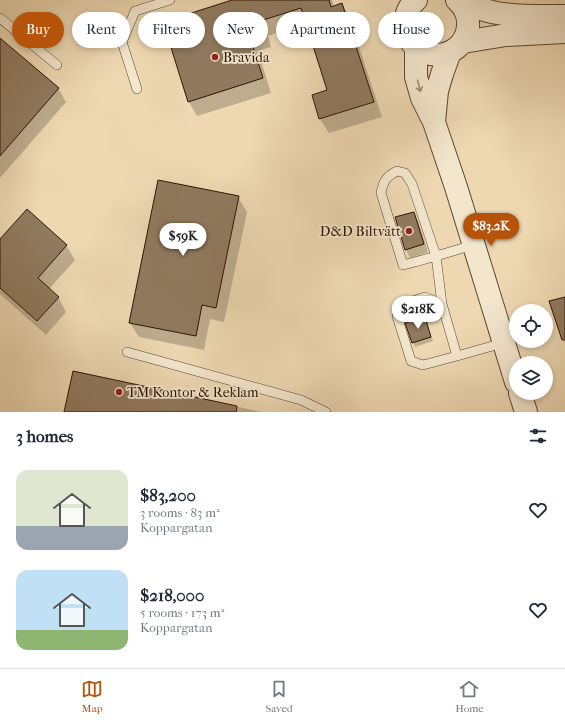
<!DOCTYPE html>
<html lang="en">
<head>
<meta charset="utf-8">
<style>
  :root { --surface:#fff; --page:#f2f2f3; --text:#1f2937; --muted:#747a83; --line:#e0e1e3; --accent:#b45309 }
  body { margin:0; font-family:"IM FELL French Canon",serif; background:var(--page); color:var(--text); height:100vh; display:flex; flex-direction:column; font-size:15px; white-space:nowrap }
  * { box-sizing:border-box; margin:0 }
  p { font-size:13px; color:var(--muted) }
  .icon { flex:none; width:22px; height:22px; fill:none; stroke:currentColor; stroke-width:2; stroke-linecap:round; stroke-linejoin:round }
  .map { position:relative; height:412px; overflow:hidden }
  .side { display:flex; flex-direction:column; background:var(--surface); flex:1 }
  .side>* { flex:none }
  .top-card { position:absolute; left:12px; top:12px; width:541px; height:36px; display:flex; gap:8px }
  .controls { position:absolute; left:509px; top:304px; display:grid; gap:8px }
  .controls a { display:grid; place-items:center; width:44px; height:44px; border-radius:50%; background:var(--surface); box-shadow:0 2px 6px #0003; font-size:20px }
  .price { position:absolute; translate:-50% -34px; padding:0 9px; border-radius:14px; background:#fff; color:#222; font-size:13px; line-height:26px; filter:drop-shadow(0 1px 2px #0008) }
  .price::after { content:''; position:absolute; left:50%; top:24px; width:12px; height:9px; margin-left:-6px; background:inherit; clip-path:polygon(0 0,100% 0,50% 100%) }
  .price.on { background:var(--accent); color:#fff }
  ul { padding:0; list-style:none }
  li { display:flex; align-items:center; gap:12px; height:100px; padding:0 16px }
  li span { display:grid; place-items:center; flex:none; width:112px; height:80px; border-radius:12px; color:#555 }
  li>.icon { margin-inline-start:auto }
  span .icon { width:48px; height:48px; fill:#fffc; stroke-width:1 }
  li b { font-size:17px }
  h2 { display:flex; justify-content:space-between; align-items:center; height:48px; padding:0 16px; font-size:17px }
  .pill { padding:0 14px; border-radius:18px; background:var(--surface); box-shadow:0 2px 6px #0003; font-size:14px; line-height:36px }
  .pill.on { background:var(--accent); color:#fff }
  .tab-bar { display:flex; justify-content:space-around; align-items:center; height:56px; border-top:1px solid var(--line); background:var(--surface); font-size:11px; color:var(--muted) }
  .tab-bar a { display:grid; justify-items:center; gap:2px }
  .tab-bar .on { color:var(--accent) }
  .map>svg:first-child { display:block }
  .shadow { fill:#0003 }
  .building { fill:#907a5e; stroke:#2c1404 }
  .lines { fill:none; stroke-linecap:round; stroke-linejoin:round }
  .service-casing { stroke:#5c4530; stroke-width:10 }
  .tertiary-casing { stroke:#5c4530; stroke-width:24 }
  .service { stroke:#f3e6cd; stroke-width:9 }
  .tertiary { stroke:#f3e6cd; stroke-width:22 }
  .oneway { stroke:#998873 }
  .poi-dot { fill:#8f2418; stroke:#f3e6cd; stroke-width:1.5 }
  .labels { text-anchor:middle; stroke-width:3.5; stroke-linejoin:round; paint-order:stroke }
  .poi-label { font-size:14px; fill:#2c1404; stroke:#f3e6cd; text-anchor:start }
</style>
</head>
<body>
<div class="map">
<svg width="565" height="412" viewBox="0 0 565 412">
  <rect width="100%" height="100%" fill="#edd8b2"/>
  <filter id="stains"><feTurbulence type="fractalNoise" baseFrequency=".005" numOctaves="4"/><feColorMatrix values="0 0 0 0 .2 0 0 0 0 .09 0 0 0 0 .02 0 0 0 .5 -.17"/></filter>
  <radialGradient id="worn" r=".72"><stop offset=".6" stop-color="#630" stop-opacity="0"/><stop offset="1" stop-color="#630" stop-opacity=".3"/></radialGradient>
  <path class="shadow" d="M 235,0 L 332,0 L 334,7 L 342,4 L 350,19 L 382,117 L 329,133 L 320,119 L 313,96 L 328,91 L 306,23 L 268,36 L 271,47 L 258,51 L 271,93 L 197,116 L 189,102 Z
    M 0,39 L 58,88 L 66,102 L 0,178 Z
    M 238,197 L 247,212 L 224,322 L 210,319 L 204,350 L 139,337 L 130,323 Z
    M 413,213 L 418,221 L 428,252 L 410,258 L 406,250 Z
    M 0,240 L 66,245 L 75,260 L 49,289 L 58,297 L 66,312 L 46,335 L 0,294 Z
    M 424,318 L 433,341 L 415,347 L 407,324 Z
    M 74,372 L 262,412 L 65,412 Z"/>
  <path class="building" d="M 232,0 L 329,0 L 331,7 L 342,3 L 374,102 L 319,119 L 312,95 L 327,90 L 301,8 L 260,21 L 264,33 L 250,37 L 263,78 L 188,102 L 163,22 Z
    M 0,38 L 59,88 L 0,156 Z
    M 158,180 L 239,196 L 216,308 L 202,305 L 196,336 L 129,323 Z
    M 27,209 L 67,245 L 38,278 L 59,297 L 37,321 L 0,288 L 0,239 Z
    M 414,212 L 424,244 L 405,250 L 395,217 Z
    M 565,297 L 565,340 L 562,340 L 549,301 Z
    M 425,317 L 431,337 L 412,343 L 405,323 Z
    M 73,371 L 237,406 L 236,412 L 64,412 Z"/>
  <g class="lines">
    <g class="service-casing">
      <path id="service" d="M 0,18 L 57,65
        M 137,89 L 122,42 L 135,11 L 170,0
        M 442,304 L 436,256 L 412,184 L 405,173 L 397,171 C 387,176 383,181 381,193 L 403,265 C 427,259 450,252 473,245
        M 127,352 L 301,400 L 326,412
        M 457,356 L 423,365 L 411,361 L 397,316 L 407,303 L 425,297 L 442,304 L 457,356 L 503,343"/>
    </g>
    <g class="tertiary-casing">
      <path id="tertiary" d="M 416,0 C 408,7 404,17 406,27 C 410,64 463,64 468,27 C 469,17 465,7 457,0
        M 461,3 C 473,6 485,11 497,13 C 519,17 542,16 565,16
        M 463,42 L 506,35 L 565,32
        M 416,47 L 416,77 L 422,98 L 434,122 L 456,187 L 516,382
        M 434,122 L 437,91 L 442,74 L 450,52
        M 520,393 L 526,412"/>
    </g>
    <use href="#service" class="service"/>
    <use href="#tertiary" class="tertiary"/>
  </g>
  <defs><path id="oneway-shaft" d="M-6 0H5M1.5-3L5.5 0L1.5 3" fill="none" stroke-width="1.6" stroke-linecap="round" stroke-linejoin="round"/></defs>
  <use class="oneway" href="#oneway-shaft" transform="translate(419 86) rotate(76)"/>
  <g class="poi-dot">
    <circle cx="215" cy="57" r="4"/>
    <circle cx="409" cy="231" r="4"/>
    <circle cx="119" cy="392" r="4"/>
  </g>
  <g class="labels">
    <g class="poi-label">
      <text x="223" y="62">Bravida</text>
      <text x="401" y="236" text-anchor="end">D&amp;D Biltvätt</text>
      <text x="127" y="397">TM Kontor &amp; Reklam</text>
    </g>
  </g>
  <rect width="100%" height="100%" filter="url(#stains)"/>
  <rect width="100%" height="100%" fill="url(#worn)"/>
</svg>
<div class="controls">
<a><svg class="icon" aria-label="locate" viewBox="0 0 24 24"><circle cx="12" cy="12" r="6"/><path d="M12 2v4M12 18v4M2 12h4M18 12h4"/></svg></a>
<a><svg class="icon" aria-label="layers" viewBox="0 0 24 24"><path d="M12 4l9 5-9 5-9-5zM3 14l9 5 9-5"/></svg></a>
</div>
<b class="price on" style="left:491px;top:247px">$83.2K</b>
<b class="price" style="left:183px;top:257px">$59K</b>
<b class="price" style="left:418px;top:330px">$218K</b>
<div class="top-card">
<a class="pill on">Buy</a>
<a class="pill">Rent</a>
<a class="pill">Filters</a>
<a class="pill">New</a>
<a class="pill">Apartment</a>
<a class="pill">House</a>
</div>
</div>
<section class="side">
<h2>3 homes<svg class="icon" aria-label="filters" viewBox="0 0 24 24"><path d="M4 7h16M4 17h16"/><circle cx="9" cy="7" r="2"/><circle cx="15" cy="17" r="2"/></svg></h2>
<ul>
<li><span style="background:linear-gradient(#dfe7d0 70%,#9aa5b1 0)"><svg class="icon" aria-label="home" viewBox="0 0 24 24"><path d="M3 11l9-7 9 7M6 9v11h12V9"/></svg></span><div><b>$83,200</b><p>3 rooms · 83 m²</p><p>Koppargatan</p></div><svg class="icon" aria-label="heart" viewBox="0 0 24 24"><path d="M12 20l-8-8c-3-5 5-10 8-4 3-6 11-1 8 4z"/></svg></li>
<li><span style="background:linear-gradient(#bfe0f5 75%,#8fb573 0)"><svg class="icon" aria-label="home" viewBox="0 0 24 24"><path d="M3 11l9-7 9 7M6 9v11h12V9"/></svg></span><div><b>$218,000</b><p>5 rooms · 173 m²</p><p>Koppargatan</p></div><svg class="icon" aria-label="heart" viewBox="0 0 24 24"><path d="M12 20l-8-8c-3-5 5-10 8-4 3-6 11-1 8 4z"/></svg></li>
</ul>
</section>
<nav class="tab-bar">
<a class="on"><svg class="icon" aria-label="map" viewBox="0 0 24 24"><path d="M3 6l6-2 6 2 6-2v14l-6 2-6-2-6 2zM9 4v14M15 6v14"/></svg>Map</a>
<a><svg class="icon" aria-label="saved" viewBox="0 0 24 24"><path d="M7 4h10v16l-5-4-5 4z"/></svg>Saved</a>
<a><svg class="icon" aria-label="home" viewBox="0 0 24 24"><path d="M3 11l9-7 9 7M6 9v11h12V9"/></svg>Home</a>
</nav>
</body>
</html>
